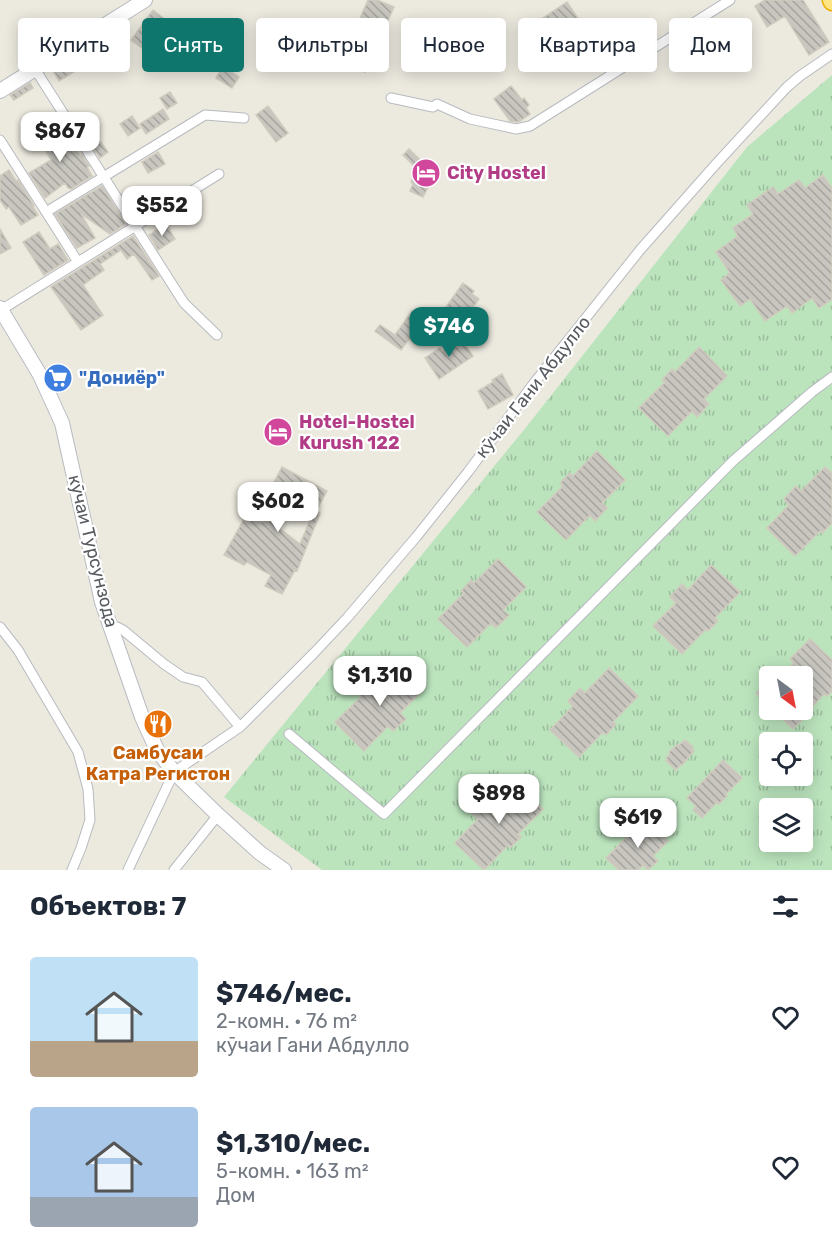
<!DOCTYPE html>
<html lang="ru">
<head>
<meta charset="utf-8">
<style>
  :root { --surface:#fff; --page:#f6f6f7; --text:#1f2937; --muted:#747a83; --accent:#0f766e }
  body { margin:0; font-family:Rubik,sans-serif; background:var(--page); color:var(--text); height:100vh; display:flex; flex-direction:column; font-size:22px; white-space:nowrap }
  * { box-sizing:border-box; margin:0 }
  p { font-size:20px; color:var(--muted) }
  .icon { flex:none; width:33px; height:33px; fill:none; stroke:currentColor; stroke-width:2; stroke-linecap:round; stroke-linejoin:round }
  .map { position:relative; height:870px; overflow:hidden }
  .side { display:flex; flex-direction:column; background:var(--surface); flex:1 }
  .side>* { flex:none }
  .banner { position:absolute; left:18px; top:18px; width:796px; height:54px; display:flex; gap:12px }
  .needle { width:39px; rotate:148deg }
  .controls { position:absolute; left:759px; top:666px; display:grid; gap:12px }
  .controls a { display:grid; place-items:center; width:54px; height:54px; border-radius:6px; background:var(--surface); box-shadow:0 3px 15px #0003; font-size:30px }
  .price { position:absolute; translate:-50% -51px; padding:0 14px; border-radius:12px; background:#fff; color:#222; font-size:20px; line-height:39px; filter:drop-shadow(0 2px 3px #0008) }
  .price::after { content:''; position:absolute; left:50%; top:36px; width:18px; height:14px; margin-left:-9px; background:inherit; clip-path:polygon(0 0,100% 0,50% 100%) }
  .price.selected { background:var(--accent); color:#fff }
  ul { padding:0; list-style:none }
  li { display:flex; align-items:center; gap:18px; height:150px; padding:0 30px }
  li span { display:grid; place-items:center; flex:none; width:168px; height:120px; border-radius:6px; color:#555 }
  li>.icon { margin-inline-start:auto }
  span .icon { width:72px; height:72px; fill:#fffc; stroke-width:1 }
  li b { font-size:26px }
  h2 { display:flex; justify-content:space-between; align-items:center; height:72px; padding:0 30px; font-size:26px }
  .pill { padding:0 21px; border-radius:6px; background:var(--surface); box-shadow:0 3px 15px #0003; font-size:21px; line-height:54px }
  .pill.selected { background:var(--accent); color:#fff }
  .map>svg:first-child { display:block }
  .park { fill:url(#park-tufts); fill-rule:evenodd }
  .building { fill:url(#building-back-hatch); stroke:#d0cbbe; stroke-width:1.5 }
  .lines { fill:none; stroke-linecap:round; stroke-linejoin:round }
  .street-casing { stroke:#b7babf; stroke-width:11 }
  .secondary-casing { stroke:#b8bbc2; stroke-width:16 }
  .highway-casing { stroke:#ebae00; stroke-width:19 }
  .street { stroke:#fff; stroke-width:9 }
  .secondary { stroke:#fff; stroke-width:14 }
  .highway { stroke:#fee584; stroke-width:16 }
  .labels { text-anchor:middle; stroke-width:4.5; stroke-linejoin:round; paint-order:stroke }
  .hotel-label { font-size:18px; font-weight:bold; fill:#b23c85; stroke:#fff; text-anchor:start }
  .shop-label { font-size:18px; font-weight:bold; fill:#366cbe; stroke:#fff; text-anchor:start }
  .street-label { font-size:18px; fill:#585c61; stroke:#fff }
  .food-label { font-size:18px; font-weight:bold; fill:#c56008; stroke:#fff }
</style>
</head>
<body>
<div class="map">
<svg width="832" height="870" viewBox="0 0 832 870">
  <defs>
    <pattern id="park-tufts" width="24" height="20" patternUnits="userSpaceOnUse" patternTransform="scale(1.5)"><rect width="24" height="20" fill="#bbe4bd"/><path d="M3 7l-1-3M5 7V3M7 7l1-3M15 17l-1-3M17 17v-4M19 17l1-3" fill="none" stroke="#9bbc9d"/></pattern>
    <pattern id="building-back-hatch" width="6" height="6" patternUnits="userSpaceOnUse" patternTransform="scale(1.5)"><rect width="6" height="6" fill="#c8c6bf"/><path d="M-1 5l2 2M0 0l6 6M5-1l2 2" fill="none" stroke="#a5a49f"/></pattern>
  </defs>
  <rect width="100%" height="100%" fill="#eceadf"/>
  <path class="park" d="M 832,75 L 832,870 L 322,870 L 224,797 L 527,426 L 747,147 ZM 770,676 L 802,676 L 802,710 L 770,710 ZM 770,742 L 802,742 L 802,776 L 770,776 ZM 770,808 L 802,808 L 802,842 L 770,842 Z"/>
  <path class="building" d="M 368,0 L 377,0 L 394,7 L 365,72 L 341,62 Z
    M 765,0 L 803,0 L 829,42 L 809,55 L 785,16 L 767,27 L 755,6 Z
    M 567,2 L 595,44 L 570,60 L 563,50 L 576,41 L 562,19 L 549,27 L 543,18 Z
    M 153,10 L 172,25 L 150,54 L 131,40 Z
    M 114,31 L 121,41 L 108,49 L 102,39 Z
    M 109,52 L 116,63 L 107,69 L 100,58 Z
    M 78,53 L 85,65 L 59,81 L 52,69 Z
    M 223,66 L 239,77 L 232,88 L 216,78 Z
    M 30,83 L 33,88 L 14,100 L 10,95 Z
    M 511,86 L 522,100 L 524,98 L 529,105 L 526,108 L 530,114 L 520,121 L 516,122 L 510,121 L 494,99 Z
    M 170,92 L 177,103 L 167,109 L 160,98 Z
    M 268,106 L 288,133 L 276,142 L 256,115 Z
    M 163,109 L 169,119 L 146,134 L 140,124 Z
    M 132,116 L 140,128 L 128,136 L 120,124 Z
    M 60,122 L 80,156 L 82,155 L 89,166 L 87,167 L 92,176 L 71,189 L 68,188 L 65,183 L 45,198 L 29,173 L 51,160 L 37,136 Z
    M 101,142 L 108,152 L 100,158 L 93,147 Z
    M 409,149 L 433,172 L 432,175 L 434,176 L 423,197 L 410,191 L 413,184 L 411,182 L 417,169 L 403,155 Z
    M 158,152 L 165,164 L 148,173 L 142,162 Z
    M 9,170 L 16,181 L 18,180 L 34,206 L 33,207 L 38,215 L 21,225 L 9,207 L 6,209 L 0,200 L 0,176 Z
    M 823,175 L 832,188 L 832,299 L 819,308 L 812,298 L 792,313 L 787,306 L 765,321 L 750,299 L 740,306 L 721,280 L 730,273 L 716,252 L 738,236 L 733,228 L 753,214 L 747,205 L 773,187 L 778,194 L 799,180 L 805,188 Z
    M 102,186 L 126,224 L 110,234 L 81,214 L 95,238 L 77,248 L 55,214 Z
    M 154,198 L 158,204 L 137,217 L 133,210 Z
    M 166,224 L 175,239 L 158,250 L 149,235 Z
    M 0,229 L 11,248 L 0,254 Z
    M 39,232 L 50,249 L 58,244 L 68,260 L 44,275 L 23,242 Z
    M 133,236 L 159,276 L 152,280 L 134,254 L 127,259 L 121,250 L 100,264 L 104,270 L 83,285 L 103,315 L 81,330 L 51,287 Z
    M 463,283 L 474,291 L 472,294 L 479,299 L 461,324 L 443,311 Z
    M 412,311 L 431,325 L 429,327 L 432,330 L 428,336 L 424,333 L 416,344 L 409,339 L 401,350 L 375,331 L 380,325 L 395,335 Z
    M 461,338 L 473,356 L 439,379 L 425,358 L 440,348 L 442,351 Z
    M 699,347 L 727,376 L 704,399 L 709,404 L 697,417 L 692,411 L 668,436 L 639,408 L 665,382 L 662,380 L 672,369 L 675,372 Z
    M 502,374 L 513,395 L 488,409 L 478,391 L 493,382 L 492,380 Z
    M 597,451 L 625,480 L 602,503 L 607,508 L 595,521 L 590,515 L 566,540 L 537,512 L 563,486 L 560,483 L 570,473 L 573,476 Z
    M 282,467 L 327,491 L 316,511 L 320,513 L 297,571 L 295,570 L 282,594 L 265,586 L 271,575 L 247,562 L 244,565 L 224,555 L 249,510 L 261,522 L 270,521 L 300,544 L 312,515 L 269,492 Z
    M 825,467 L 832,473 L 832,523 L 822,533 L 820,531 L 795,556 L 767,528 L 789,505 L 784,499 L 796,486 L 801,491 Z
    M 498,559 L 526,587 L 503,610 L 509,615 L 496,628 L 491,623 L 467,647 L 438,619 L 464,593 L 461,591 L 471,580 L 474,583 Z
    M 711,565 L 740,592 L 715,618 L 718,621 L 708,631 L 706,629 L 682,654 L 653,626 L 676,603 L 670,597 L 682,584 L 688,590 Z
    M 810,639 L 832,660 L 832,691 L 827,696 L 824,694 L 811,708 L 813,709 L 793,729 L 773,710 L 802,710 L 802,676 L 780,676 L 794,663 L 790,659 Z
    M 395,662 L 423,690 L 400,713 L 406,719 L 393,731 L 388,726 L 364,751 L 335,722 L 361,697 L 358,694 L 368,684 L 371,686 Z
    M 609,668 L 638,696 L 613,722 L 616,724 L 606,735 L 603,732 L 579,757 L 550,730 L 573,706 L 568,701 L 580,688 L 585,693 Z
    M 770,679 L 770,706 L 756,693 Z
    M 685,740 L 693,747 L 692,749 L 694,751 L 682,765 L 681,764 L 676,770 L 666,761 L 668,760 L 666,758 L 670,754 L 669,752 L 678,744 L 679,745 Z
    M 723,760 L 742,778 L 725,795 L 727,796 L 719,804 L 717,802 L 702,818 L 693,810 L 696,806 L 687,798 Z
    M 514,781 L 543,809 L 518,834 L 521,837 L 511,847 L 508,845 L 484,870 L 455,843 L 478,819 L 472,813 L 485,801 L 490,806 Z
    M 645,819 L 668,841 L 653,856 L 658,861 L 648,870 L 643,865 L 638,870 L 619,870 L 606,858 Z"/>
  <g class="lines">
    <g class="street-casing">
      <path id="street" d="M 35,69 L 184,303 L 217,335
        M 391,98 L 433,107 L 437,104 L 470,119 L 516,129 L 530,126 L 730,0
        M 0,140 L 78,262
        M 46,212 L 205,115 L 244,118
        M 1,310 L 219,174
        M 0,627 L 18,650 L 78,752 L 88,789 L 90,820 L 81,848 L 72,870
        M 111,628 L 117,627 L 123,630 L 164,664 L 183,677 L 202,682 L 240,727
        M 289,734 L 384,814 L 733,461 L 812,392 L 832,377
        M 128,870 L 174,772 L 240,727 L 314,653 L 347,618 L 417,536 L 468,472 L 534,383 L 640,250 L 716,164 L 787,87 L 800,76 L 832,54
        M 174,870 L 218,815"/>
    </g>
    <g class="secondary-casing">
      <path id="secondary" d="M 0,91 L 145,0
        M 0,308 L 40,375 L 62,423 L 102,602 L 142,717 L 157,750 L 174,772 L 218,815 L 260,853 L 284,870"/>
    </g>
    <g class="highway-casing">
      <path id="highway" d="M 831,0 L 832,2"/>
    </g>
    <use href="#street" class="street"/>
    <use href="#secondary" class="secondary"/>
    <use href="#highway" class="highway"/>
  </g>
  <defs>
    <g id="hotel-disc" transform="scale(1.5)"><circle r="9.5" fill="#d1479c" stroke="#fff"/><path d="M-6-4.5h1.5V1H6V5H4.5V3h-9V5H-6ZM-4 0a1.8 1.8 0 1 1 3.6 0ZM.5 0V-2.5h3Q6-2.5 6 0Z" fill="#fff"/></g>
    <g id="supermarket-disc" transform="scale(1.5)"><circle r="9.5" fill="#3f7fe0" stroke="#fff"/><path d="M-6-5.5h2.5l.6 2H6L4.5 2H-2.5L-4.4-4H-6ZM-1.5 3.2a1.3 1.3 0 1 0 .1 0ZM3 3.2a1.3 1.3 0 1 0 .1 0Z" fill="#fff"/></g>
    <g id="restaurant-disc" transform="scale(1.5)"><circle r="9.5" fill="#e8710a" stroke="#fff"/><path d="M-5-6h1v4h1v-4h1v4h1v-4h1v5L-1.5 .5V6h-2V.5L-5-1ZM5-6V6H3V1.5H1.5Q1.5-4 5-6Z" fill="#fff"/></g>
  </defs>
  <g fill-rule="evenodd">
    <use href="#hotel-disc" x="426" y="173"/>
    <use href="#supermarket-disc" x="58" y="378"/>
    <use href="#hotel-disc" x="278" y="432"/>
    <use href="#restaurant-disc" x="158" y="724"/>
  </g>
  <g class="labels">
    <g class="hotel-label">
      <text x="447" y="179">City Hostel</text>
      <text x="299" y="428">Hotel-Hostel<tspan x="299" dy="21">Kurush 122</tspan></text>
    </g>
    <g class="shop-label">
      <text x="79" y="384">"Дониёр"</text>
    </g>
    <g class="street-label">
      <text transform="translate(533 387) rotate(-52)" y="6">кӯчаи Гани Абдулло</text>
      <text transform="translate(93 551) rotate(76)" y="6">кӯчаи Турсунзода</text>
    </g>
    <g class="food-label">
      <text x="158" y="759">Самбусаи<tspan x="158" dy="21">Катра Регистон</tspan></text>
    </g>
  </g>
</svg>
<div class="controls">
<a><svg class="needle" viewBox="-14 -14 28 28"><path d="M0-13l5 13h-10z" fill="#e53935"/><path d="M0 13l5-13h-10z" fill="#747a83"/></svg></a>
<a><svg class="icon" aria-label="locate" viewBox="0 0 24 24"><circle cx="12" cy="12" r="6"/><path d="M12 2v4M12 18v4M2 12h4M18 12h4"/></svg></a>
<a><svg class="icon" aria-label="layers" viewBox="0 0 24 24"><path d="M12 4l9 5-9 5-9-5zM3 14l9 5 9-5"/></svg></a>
</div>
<b class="price" style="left:60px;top:163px">$867</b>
<b class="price" style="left:162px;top:237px">$552</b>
<b class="price selected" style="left:449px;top:358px">$746</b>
<b class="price" style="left:278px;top:533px">$602</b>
<b class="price" style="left:380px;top:707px">$1,310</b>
<b class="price" style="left:499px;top:825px">$898</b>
<b class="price" style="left:638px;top:849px">$619</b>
<div class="banner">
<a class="pill">Купить</a>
<a class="pill selected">Снять</a>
<a class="pill">Фильтры</a>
<a class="pill">Новое</a>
<a class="pill">Квартира</a>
<a class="pill">Дом</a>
</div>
</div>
<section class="side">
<h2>Объектов: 7<svg class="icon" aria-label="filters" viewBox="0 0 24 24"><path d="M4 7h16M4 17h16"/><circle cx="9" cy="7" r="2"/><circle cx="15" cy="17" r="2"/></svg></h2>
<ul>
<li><span style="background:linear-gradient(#bfe0f5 70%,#b9a48a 0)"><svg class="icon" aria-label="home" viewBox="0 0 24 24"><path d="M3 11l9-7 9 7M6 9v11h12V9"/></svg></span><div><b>$746/мес.</b><p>2-комн. · 76 m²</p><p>кӯчаи Гани Абдулло</p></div><svg class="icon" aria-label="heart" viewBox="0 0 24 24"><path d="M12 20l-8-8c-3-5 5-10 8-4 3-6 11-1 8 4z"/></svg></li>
<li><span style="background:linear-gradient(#a9c7e8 75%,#9aa5b1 0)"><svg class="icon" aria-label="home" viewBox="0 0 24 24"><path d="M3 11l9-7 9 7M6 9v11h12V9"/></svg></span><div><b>$1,310/мес.</b><p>5-комн. · 163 m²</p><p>Дом</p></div><svg class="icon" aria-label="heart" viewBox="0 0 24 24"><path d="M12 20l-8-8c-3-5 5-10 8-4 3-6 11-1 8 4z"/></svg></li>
</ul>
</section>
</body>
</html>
